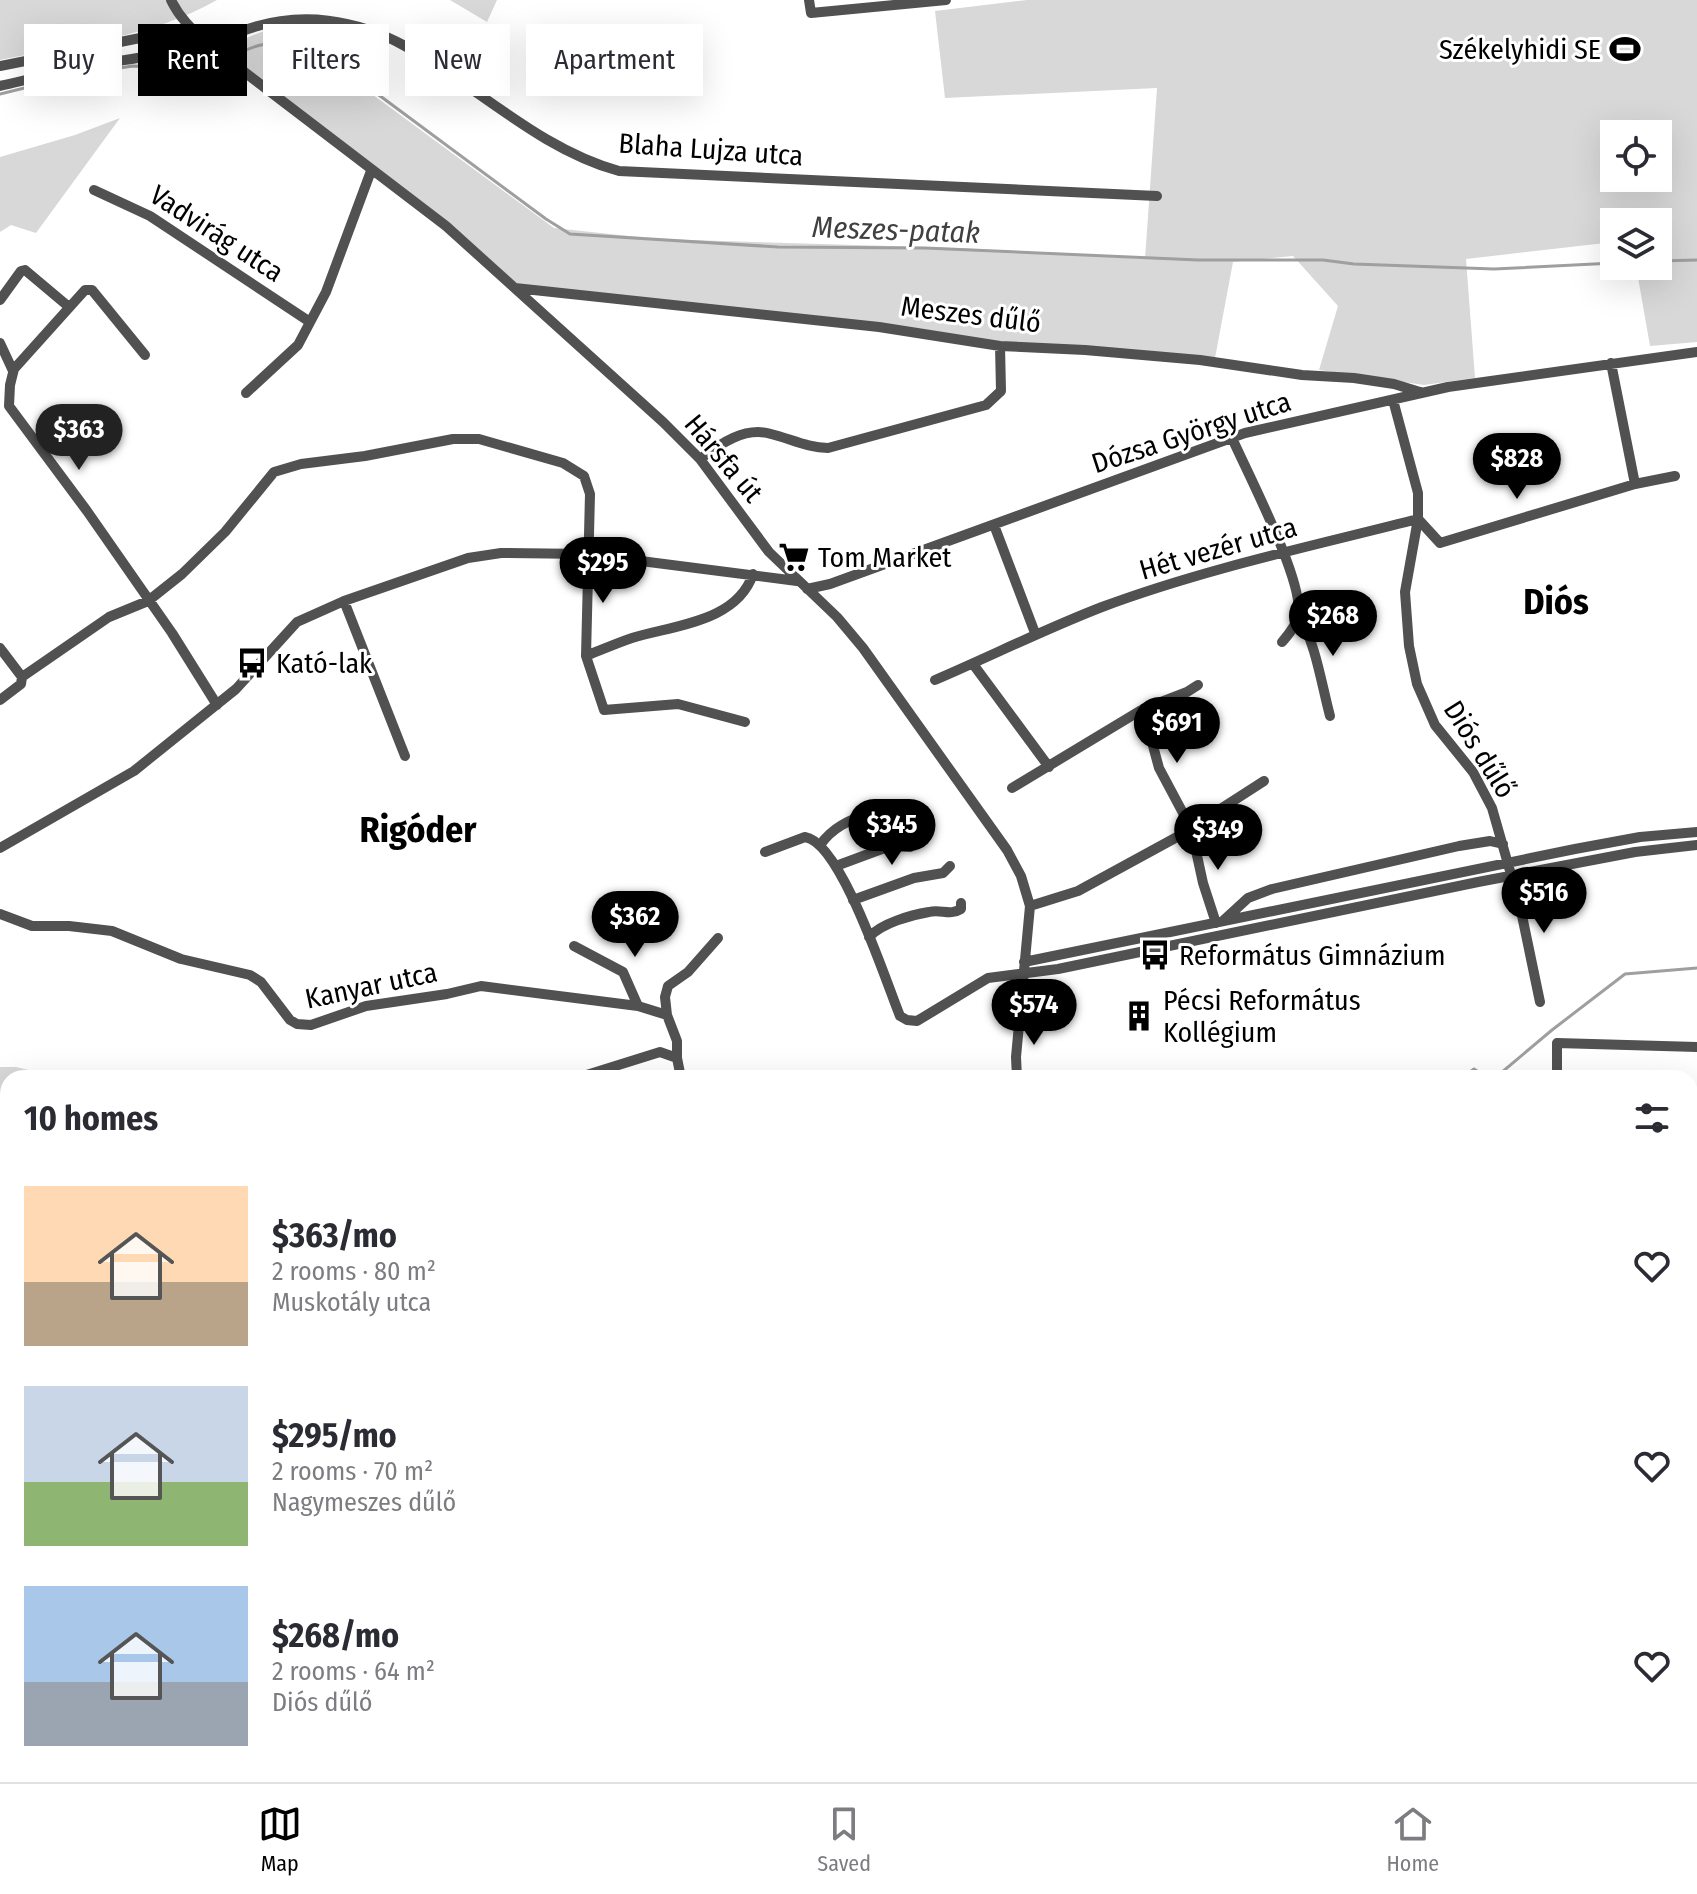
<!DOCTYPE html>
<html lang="en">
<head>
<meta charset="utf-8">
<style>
  :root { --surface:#fff; --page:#f7f7f7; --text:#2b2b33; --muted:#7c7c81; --line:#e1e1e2; --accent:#000 }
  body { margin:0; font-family:"Fira Sans Condensed",sans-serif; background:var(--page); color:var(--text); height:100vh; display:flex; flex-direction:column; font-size:30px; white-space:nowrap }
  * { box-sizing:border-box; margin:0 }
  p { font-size:26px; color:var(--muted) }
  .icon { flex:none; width:44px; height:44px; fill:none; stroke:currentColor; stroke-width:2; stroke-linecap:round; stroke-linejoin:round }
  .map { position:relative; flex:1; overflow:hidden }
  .panel { position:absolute; left:0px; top:1070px; width:1698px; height:712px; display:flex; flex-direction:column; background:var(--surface); border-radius:24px 24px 0 0; box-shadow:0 8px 32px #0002 }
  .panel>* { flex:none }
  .banner { position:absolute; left:24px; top:24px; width:800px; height:72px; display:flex; gap:16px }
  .controls { position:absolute; left:1600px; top:120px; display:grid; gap:16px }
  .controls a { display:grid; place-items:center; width:72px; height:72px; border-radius:0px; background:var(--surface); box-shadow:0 8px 32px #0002; font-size:40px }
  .price { position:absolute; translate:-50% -68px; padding:0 18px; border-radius:28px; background:var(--accent); color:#fff; font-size:26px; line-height:52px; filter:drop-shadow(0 2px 4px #0008) }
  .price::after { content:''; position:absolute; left:50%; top:48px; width:24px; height:18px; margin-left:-12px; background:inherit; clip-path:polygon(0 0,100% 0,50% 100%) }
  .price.on { background:#222; color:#fff }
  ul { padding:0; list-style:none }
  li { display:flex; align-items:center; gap:24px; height:200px; padding:0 24px }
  li span { display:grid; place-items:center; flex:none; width:224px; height:160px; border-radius:0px; color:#555 }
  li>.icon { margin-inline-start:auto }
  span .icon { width:96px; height:96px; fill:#fffc; stroke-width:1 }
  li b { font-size:34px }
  h2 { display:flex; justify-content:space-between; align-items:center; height:96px; padding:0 24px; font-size:34px }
  .pill { padding:0 28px; border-radius:0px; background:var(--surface); box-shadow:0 8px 32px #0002; font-size:28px; line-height:72px }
  .pill.on { background:var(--accent); color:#fff }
  .menu { display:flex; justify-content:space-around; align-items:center; height:112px; border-top:2px solid var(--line); background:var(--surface); font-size:22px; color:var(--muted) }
  .menu a { display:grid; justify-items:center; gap:4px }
  .menu .on { color:var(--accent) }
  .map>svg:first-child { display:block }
  .green { fill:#d8d8d8; fill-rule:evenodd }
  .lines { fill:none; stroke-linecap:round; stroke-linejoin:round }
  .stream { stroke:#9f9f9f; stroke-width:3 }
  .minor { stroke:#515151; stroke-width:10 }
  .labels { text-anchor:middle; stroke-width:6; stroke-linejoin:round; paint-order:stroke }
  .poi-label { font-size:28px; fill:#000; stroke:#fff; text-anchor:start }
  .street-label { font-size:28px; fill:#000; stroke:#fff }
  .water-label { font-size:30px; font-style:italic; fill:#404040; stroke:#fff }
  .district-label { font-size:36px; font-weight:bold; fill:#000; stroke:#fff }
</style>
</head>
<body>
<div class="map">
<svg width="1697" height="1782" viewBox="0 0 1697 1782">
  <rect width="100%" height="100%" fill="#fff"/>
  <path class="green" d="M 0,0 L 217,0 C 153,37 72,45 0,60 Z
    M 450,0 L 497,0 L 487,22 Z
    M 1027,0 L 1697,0 L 1697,342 L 1650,346 L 1636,266 L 1658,266 L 1658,222 L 1614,222 L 1614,242 L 1466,259 L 1475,378 L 1424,385 L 1319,370 L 1338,306 L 1293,256 L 1233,262 L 1215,358 L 1000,346 L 513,283 L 222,48 L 271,28 L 343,29 L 388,45 L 369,92 L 554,228 L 657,239 L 958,248 L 1145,259 L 1157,88 L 945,98 L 935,11 ZM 1614,134 L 1658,134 L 1658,178 L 1614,178 Z
    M 120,118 L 36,233 L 11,225 L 0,232 L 0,157 L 75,135 Z
    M 0,1067 L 16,1067 L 61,1078 L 8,1078 L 8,1774 L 443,1774 L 443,1782 L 0,1782 Z"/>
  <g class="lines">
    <path class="stream" d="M 239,54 C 265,37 298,43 325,55 L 546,219 L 570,234 L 778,247 L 925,248 L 1198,260 L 1323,260 L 1354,264 L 1494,269 L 1614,263
      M 0,94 L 85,73 L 133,66 L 215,67
      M 1658,261 L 1697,260
      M 1462,1078 L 1474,1069 L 1488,1078
      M 1495,1078 L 1552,1030 L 1625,974 L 1697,968
      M 0,1452 L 8,1446"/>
    <path class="minor" d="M 171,0 C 180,19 194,31 209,45 L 446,226 L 663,422 L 700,459 L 769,552 L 837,617 L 863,648 L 1007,850 L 1021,876 L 1030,906 L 1016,1057 L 1017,1078
      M 809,0 L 811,13 L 946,0
      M 0,66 L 190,28
      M 0,86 C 39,77 78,67 119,61 C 148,56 180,53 208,45 C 222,41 234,34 248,29 C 301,11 356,19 405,46 C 477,86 539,149 619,171 L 1157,196
      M 94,190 L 150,216 L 310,322
      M 515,288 L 879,327 L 1000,346 L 1085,350 L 1200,360 L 1302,375 L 1354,378 L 1394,384 L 1420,392
      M 0,300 L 21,271 L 25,270 L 69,307
      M 0,343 L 13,371
      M 145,355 L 92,290 L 85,290 L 14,369 L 10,385 L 9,406 L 87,511 L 172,633 L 217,705
      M 246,393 L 298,345 L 326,292 L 371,171
      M 1393,400 L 1418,493 L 1418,519 L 1440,543 L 1635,484 L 1611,363
      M 1232,438 C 1247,472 1306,585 1298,616 C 1296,626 1288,635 1282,642
      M 700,459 C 720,444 745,426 771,434 C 791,439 808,448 828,448 L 986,405 L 1001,391 L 1000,346
      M 1635,484 L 1675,476
      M 994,525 L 1035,633
      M 807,589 L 830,584 L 1245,433 L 1448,387 L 1697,352
      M 344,601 L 405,756
      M 1299,615 C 1316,645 1321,682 1330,716
      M 0,648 L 22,677
      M 973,664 L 1049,767
      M 935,680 C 991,656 1045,629 1102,607 C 1204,569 1312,546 1418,519 L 1405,592 L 1409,646 L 1417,684 L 1435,725 L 1473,772 L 1492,808 L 1520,906 L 1540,1002
      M 0,700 L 21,684 L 22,677 L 109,617 L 148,601 L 182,574 L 225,532 L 274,472 L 301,464 L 365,456 L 453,439 L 479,439 L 563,463 L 584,476 L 590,494 L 586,656
      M 1143,709 L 1159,768 L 1191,828 L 1203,883 L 1216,923
      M 745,722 L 678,704 L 604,710 L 586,656 C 601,650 617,643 632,638 C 674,625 737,622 753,574
      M 1012,788 L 1143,709 L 1187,692 L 1198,685
      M 820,845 C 833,827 848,821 869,813 C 877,817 883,820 892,815 L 895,807
      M 0,848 L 134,771 L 236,689 L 297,622 L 344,601 L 468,558 L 501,553 L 586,554 L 797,581
      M 765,852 L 805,837 C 841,842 886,982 900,1016 L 907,1020 L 917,1021 L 988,978 L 1058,969 L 1478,882 L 1635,852 L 1697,845
      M 836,866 L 890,846 L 910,847 L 913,840
      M 853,900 L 914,878 L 943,873 L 950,866
      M 1030,906 L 1078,891 L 1177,837 L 1264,781
      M 0,914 L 32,926 L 69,926 L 112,931 L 181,959 L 250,975 L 261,982 L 290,1020 L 297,1024 L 311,1025 L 366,1006 L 447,994 L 481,986 L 638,1006
      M 1224,920 L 1248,898 L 1272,889 L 1459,846 L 1490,841 L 1503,844
      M 869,937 C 882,923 911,915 929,912 C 941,909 950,916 961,909 L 961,903
      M 574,946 L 623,972 L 638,1006 L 667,1015
      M 1024,962 L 1575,849 L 1640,837 L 1697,832
      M 677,1058 L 677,1041 L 667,1015 L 665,997 L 668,986 L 688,972 L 718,938
      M 577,1078 L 660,1052 L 677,1058 L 681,1078
      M 1557,1078 L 1557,1043 L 1697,1047
      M 1690,1156 L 1697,1156
      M 1690,1270 L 1697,1270
      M 1697,1357 C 1692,1405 1685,1454 1697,1500
      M 1690,1567 L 1697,1563
      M 1690,1716 L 1697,1723
      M 737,1774 L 758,1782
      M 1603,1774 L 1610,1782
      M 25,1782 L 73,1774
      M 577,1782 L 578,1774
      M 680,1782 L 680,1774
      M 1041,1782 L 1043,1774
      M 1411,1782 L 1414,1774"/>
  </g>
  <defs>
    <g id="stadium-bare" transform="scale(2.4)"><path d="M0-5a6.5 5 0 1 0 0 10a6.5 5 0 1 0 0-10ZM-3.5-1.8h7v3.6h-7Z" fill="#000" stroke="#fff" stroke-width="2.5" paint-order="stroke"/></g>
    <g id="supermarket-bare" transform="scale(2.4)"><path d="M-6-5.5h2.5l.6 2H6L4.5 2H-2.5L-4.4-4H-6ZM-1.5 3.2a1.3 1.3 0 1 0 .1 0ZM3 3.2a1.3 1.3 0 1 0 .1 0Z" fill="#000" stroke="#fff" stroke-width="2.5" paint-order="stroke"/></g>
    <g id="bus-bare" transform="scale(2.4)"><path d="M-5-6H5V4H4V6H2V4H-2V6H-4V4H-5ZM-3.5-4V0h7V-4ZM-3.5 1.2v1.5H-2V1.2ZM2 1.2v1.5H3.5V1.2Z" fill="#000" stroke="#fff" stroke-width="2.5" paint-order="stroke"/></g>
    <g id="building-bare" transform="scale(2.4)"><path d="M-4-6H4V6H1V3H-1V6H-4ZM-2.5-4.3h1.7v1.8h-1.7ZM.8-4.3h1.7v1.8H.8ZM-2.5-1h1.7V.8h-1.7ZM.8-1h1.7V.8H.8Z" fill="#000" stroke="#fff" stroke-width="2.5" paint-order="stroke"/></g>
  </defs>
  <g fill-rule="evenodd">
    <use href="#stadium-bare" x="1625" y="49"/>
    <use href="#supermarket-bare" x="794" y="557"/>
    <use href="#bus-bare" x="252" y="663"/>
    <use href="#bus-bare" x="1155" y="955"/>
    <use href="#building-bare" x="1139" y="1016"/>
  </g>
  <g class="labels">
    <g class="poi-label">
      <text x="1601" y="59" text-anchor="end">Székelyhidi SE</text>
      <text x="818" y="567">Tom Market</text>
      <text x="276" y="673">Kató-lak</text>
      <text x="1179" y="965">Református Gimnázium</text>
      <text x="1163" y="1010">Pécsi Református<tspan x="1163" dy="32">Kollégium</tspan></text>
    </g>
    <g class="street-label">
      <text transform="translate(711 149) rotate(4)" y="10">Blaha Lujza utca</text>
      <text transform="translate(217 233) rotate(33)" y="10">Vadvirág utca</text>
      <text transform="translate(971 314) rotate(7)" y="10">Meszes dűlő</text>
      <text transform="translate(1191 432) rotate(-18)" y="10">Dózsa György utca</text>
      <text transform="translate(724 458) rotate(50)" y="10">Hársfa út</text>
      <text transform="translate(1218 548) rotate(-16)" y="10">Hét vezér utca</text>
      <text transform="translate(1480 749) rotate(58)" y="10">Diós dűlő</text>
      <text transform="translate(371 985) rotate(-12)" y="10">Kanyar utca</text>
    </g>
    <g class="water-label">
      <text transform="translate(896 230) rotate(2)" y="10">Meszes-patak</text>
    </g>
    <g class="district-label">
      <text x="1556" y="614">Diós</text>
      <text x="418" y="842">Rigóder</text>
    </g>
  </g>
</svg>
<div class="controls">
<a><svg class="icon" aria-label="locate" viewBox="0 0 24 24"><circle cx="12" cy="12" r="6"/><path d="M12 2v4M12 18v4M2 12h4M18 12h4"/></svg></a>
<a><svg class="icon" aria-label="layers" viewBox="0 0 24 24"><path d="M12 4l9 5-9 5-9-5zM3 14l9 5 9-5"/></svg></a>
</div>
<b class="price on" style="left:79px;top:472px">$363</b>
<b class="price" style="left:1517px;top:501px">$828</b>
<b class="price" style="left:603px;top:605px">$295</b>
<b class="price" style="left:1333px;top:658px">$268</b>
<b class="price" style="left:1177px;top:765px">$691</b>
<b class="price" style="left:892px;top:867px">$345</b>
<b class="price" style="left:1218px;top:872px">$349</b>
<b class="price" style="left:1544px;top:935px">$516</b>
<b class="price" style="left:635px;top:959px">$362</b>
<b class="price" style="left:1034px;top:1047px">$574</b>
<div class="banner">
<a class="pill">Buy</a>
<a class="pill on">Rent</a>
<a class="pill">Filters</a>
<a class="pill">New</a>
<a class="pill">Apartment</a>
</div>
<section class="panel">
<h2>10 homes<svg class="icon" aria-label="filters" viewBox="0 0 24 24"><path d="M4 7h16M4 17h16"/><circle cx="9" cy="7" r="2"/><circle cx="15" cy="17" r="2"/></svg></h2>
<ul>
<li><span style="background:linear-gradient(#ffd9b3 60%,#b9a48a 0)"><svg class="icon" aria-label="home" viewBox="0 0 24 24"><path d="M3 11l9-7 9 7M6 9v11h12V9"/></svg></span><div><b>$363/mo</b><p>2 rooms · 80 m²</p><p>Muskotály utca</p></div><svg class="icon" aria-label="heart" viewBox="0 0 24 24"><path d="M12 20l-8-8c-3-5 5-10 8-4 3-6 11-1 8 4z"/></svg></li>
<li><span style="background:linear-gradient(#c9d6e8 60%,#8fb573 0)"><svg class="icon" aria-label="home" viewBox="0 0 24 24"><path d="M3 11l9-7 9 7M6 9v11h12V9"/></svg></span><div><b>$295/mo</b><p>2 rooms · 70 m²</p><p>Nagymeszes dűlő</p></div><svg class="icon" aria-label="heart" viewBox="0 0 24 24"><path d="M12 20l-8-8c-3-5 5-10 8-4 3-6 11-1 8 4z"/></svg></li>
<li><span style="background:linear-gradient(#a9c7e8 60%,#9aa5b1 0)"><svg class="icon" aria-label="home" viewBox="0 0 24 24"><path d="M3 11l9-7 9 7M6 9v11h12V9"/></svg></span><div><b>$268/mo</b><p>2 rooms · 64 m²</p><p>Diós dűlő</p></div><svg class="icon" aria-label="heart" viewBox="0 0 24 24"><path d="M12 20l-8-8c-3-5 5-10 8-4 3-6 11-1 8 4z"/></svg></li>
</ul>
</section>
</div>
<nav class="menu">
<a class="on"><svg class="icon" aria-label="map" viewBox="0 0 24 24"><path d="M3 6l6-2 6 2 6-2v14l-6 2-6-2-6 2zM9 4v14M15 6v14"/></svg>Map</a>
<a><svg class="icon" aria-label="saved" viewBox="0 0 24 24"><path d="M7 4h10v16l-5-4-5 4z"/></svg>Saved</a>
<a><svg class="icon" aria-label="home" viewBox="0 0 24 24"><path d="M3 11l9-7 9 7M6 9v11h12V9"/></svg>Home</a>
</nav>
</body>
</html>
